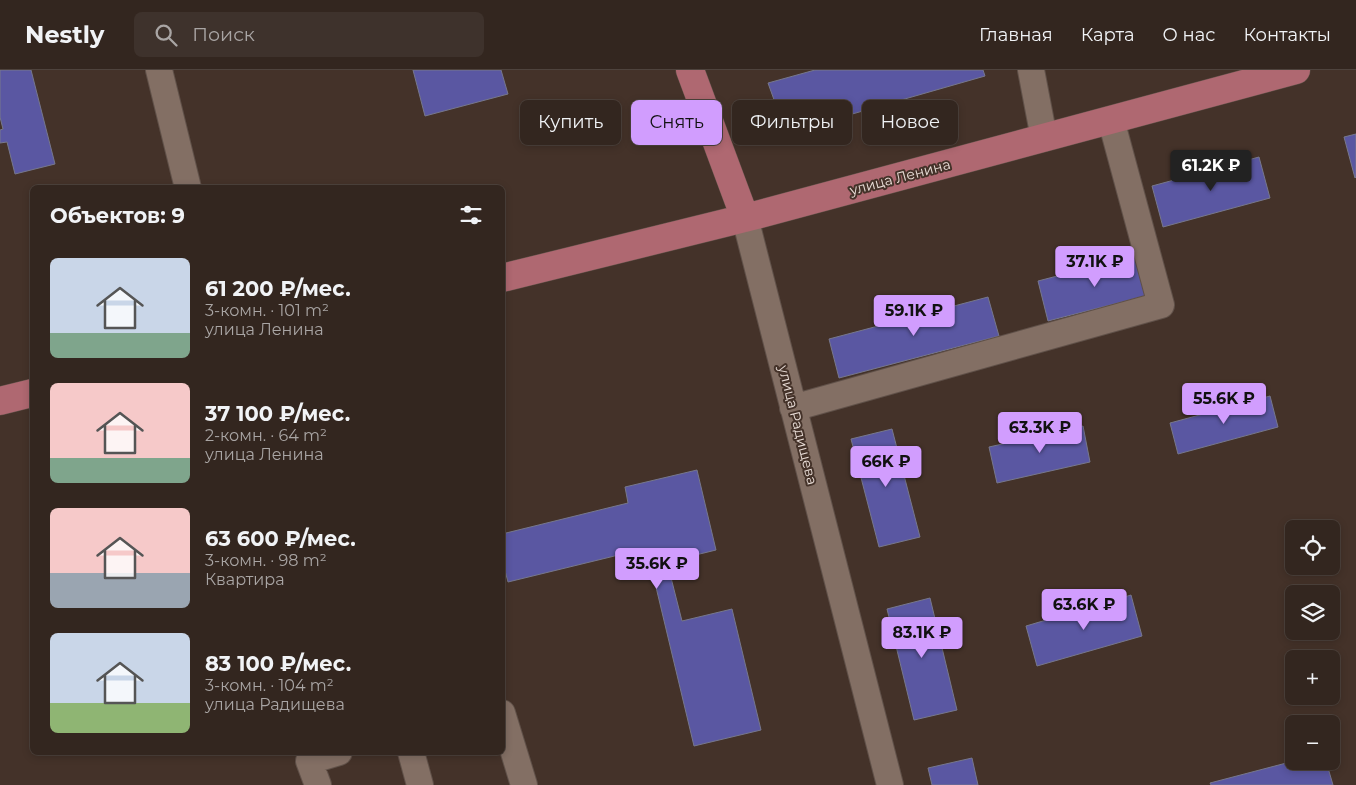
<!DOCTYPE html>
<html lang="ru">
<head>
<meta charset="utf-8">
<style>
  :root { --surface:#33261f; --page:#3e322c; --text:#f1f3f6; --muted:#a9a5a4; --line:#4e433d; --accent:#d19dfe }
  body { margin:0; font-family:Montserrat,sans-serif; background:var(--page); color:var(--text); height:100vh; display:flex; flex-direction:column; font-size:19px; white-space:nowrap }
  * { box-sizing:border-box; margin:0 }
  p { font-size:16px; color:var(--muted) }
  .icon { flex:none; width:28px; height:28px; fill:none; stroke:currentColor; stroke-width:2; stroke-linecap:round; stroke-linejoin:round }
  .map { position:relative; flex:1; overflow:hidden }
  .drawer { position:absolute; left:30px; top:115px; width:475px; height:570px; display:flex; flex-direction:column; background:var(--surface); border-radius:8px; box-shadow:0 2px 8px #0003,0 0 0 1px var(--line) }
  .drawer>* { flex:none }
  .top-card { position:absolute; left:520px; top:30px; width:475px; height:45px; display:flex; gap:10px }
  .fabs { position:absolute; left:1285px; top:450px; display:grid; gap:10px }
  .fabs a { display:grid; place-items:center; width:55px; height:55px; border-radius:8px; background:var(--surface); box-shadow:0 2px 8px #0003,0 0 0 1px var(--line); font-size:25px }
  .price { position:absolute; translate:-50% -42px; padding:0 11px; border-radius:5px; background:var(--accent); color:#111; font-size:16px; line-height:32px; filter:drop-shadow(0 1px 2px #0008) }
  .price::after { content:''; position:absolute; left:50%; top:30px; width:15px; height:11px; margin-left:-8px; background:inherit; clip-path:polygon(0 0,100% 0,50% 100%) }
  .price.current { background:#222; color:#fff }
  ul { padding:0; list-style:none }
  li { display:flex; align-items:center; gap:15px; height:125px; padding:0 20px }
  li span { display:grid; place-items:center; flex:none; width:140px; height:100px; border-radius:8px; color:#555 }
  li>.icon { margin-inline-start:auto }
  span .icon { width:60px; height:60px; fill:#fffc; stroke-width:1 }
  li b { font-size:21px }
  h2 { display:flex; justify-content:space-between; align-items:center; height:60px; padding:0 20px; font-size:21px }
  .tag { padding:0 18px; border-radius:8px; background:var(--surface); box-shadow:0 2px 8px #0003,0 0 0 1px var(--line); font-size:18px; line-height:45px }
  .tag.current { background:var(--accent); color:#111 }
  header { display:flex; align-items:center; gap:30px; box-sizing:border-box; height:70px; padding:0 25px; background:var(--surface); border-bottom:1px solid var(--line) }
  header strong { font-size:24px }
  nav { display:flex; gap:28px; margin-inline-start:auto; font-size:18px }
  .search { width:350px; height:45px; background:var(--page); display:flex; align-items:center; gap:12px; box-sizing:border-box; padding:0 18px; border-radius:8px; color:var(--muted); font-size:19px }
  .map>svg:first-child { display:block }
  .building { fill:#5a57a2; stroke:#77788c }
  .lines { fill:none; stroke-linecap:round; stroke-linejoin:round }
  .minor-casing { stroke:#605149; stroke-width:28 }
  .major-casing { stroke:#605149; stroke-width:29 }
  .minor { stroke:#836f64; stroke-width:26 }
  .major { stroke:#af6871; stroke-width:28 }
  .labels { text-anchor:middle; stroke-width:4; stroke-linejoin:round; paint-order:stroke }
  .street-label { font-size:14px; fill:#eaded8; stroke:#443229 }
</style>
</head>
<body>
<header>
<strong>Nestly</strong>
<div class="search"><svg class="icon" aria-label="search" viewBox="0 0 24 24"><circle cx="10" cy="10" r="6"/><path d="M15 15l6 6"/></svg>Поиск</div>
<nav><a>Главная</a><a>Карта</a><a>О нас</a><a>Контакты</a></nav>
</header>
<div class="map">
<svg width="1356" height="715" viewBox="0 0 1356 715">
  <rect width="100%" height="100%" fill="#443229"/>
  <path class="building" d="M 0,0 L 31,0 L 55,94 L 15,104 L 7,72 L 0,73 L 0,60 L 3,59 L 0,47 Z
    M 413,0 L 501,0 L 508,24 L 425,46 Z
    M 815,0 L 983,0 L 985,6 L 786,63 L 768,13 Z
    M 1356,64 L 1356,107 L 1355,108 L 1344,67 Z
    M 1259,87 L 1270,128 L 1163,157 L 1152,116 Z
    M 1142,184 L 1153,224 L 1048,251 L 1038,211 Z
    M 988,227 L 999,266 L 839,308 L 829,269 Z
    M 1270,326 L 1278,357 L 1178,384 L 1170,353 Z
    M 1083,356 L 1090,392 L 997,413 L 989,377 Z
    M 892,359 L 920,467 L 879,477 L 851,369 Z
    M 697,400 L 716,480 L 667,492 L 682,551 L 732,539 L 761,660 L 694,676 L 650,492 L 639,495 L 635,481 L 508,512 L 502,489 L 502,464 L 628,433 L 625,417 Z
    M 1131,525 L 1142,566 L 1037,596 L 1026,556 Z
    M 930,528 L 957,640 L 914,650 L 887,539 Z
    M 972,688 L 978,715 L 932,715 L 928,698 Z
    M 1294,691 L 1326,691 L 1333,715 L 1211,715 L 1210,713 Z"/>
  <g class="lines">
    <g class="minor-casing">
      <path id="minor" d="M 159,0 L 188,118
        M 1031,0 L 1044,68
        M 745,148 L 890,715
        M 793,338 L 1161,235 L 1111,50
        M 502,643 L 524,715
        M 411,682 L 420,715
        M 318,715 L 309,691 L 339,682"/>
    </g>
    <g class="major-casing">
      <path id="major" d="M 690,0 L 745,148
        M 502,208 L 745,148 L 1296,0
        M 0,331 L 32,323"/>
    </g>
    <use href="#minor" class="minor"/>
    <use href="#major" class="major"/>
  </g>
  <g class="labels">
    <g class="street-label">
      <text transform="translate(900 107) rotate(-15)" y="5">улица Ленина</text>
      <text transform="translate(798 355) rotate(76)" y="5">улица Радищева</text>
    </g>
  </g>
</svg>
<div class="fabs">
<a><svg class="icon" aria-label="locate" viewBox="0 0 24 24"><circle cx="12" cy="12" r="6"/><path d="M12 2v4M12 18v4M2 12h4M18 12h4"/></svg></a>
<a><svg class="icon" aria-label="layers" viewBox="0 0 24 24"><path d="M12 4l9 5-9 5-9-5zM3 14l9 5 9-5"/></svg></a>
<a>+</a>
<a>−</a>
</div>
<b class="price current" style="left:1211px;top:122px">61.2K ₽</b>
<b class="price" style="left:1095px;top:218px">37.1K ₽</b>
<b class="price" style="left:914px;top:267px">59.1K ₽</b>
<b class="price" style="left:1224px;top:355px">55.6K ₽</b>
<b class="price" style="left:1040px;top:384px">63.3K ₽</b>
<b class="price" style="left:886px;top:418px">66K ₽</b>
<b class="price" style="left:657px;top:520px">35.6K ₽</b>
<b class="price" style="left:1084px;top:561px">63.6K ₽</b>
<b class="price" style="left:922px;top:589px">83.1K ₽</b>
<div class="top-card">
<a class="tag">Купить</a>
<a class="tag current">Снять</a>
<a class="tag">Фильтры</a>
<a class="tag">Новое</a>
</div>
<section class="drawer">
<h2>Объектов: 9<svg class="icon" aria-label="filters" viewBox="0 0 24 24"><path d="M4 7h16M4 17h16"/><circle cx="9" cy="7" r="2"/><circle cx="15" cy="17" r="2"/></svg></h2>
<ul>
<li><span style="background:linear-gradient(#c9d6e8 75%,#7fa58c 0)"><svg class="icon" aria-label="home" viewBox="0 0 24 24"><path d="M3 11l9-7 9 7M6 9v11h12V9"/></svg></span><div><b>61 200 ₽/мес.</b><p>3-комн. · 101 m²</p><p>улица Ленина</p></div></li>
<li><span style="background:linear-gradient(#f6c9c9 75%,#7fa58c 0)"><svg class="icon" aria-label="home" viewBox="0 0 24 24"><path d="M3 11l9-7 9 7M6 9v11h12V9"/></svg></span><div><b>37 100 ₽/мес.</b><p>2-комн. · 64 m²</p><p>улица Ленина</p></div></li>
<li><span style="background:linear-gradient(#f6c9c9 65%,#9aa5b1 0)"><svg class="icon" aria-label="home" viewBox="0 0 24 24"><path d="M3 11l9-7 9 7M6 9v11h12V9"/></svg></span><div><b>63 600 ₽/мес.</b><p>3-комн. · 98 m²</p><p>Квартира</p></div></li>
<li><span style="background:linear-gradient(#c9d6e8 70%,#8fb573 0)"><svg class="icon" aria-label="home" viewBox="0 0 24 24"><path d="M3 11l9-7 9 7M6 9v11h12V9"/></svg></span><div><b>83 100 ₽/мес.</b><p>3-комн. · 104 m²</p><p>улица Радищева</p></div></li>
</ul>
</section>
</div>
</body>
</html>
